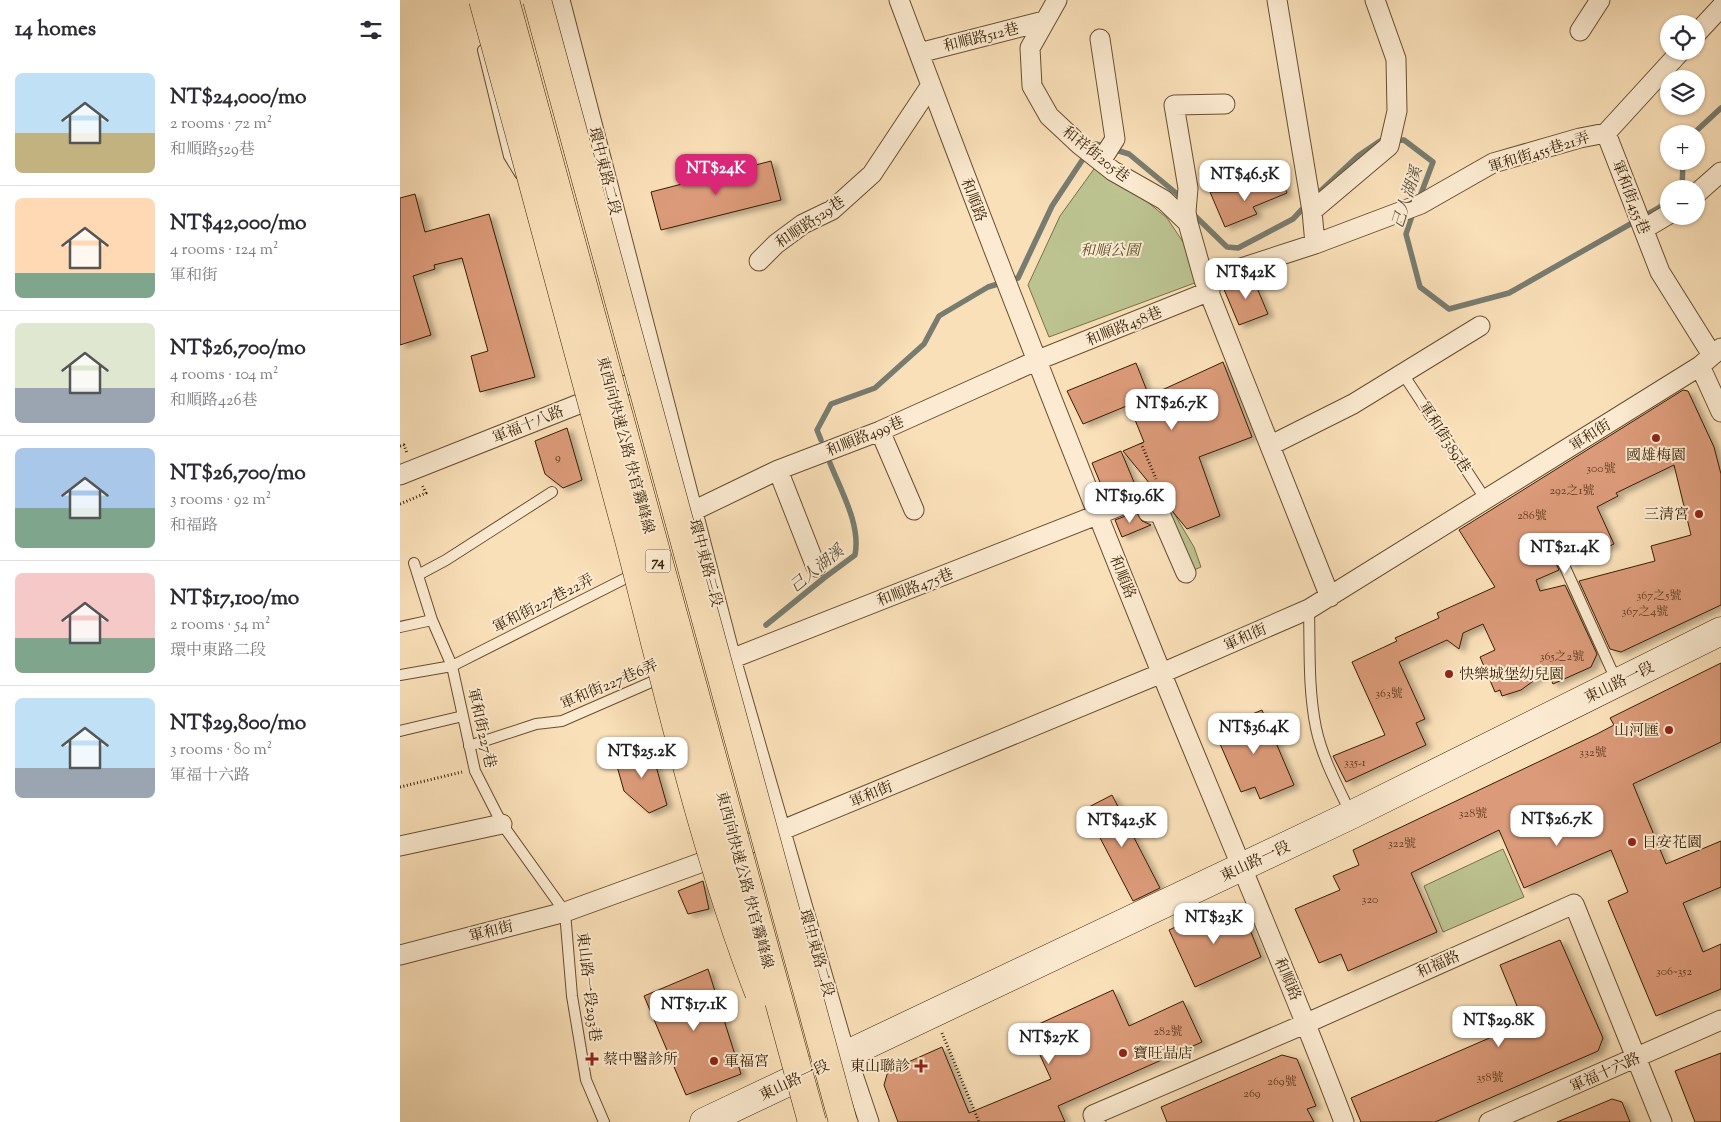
<!DOCTYPE html>
<html lang="en">
<head>
<meta charset="utf-8">
<style>
  :root { --surface:#fff; --page:#f7f7f7; --text:#2b2b33; --muted:#7c7c81; --line:#e1e1e2; --accent:#db2777 }
  body { margin:0; font-family:"Sorts Mill Goudy","Noto Serif TC",serif; background:var(--page); color:var(--text); height:100vh; display:flex; flex-direction:column; font-size:19px; white-space:nowrap }
  * { box-sizing:border-box; margin:0 }
  p { font-size:16px; color:var(--muted) }
  .icon { flex:none; width:28px; height:28px; fill:none; stroke:currentColor; stroke-width:2; stroke-linecap:round; stroke-linejoin:round }
  .map { position:relative; flex:1; overflow:hidden }
  .panel { display:flex; flex-direction:column; background:var(--surface); width:400px }
  .panel>* { flex:none }
  .controls { position:absolute; left:1260px; top:15px; display:grid; gap:10px }
  .controls a { display:grid; place-items:center; width:45px; height:45px; border-radius:50%; background:var(--surface); box-shadow:0 1px 4px #0004; font-size:25px }
  .price { position:absolute; translate:-50% -42px; padding:0 11px; border-radius:10px; background:#fff; color:#222; font-size:16px; line-height:32px; filter:drop-shadow(0 1px 2px #0008) }
  .price::after { content:''; position:absolute; left:50%; top:30px; width:15px; height:11px; margin-left:-8px; background:inherit; clip-path:polygon(0 0,100% 0,50% 100%) }
  .price.on { background:var(--accent); color:#fff }
  ul { padding:0; list-style:none }
  li { display:flex; align-items:center; gap:15px; height:125px; padding:0 15px }
  li+li { border-top:1px solid var(--line) }
  li span { display:grid; place-items:center; flex:none; width:140px; height:100px; border-radius:8px; color:#555 }
  li>.icon { margin-inline-start:auto }
  span .icon { width:60px; height:60px; fill:#fffc; stroke-width:1 }
  li b { font-size:21px }
  h2 { display:flex; justify-content:space-between; align-items:center; height:60px; padding:0 15px; font-size:21px }
  main { display:flex; flex:1; min-height:0 }
  .map>svg:first-child { display:block }
  .green { fill:#bcc391; stroke:#797048 }
  .lines { fill:none; stroke-linecap:round; stroke-linejoin:round }
  .stream { stroke:#787c70; stroke-width:5.5 }
  .building { fill:#db9a79; stroke:#361e00; filter:url(#shadow) }
  .service-casing { stroke:#674e2e; stroke-width:12 }
  .minor-casing { stroke:#674e2e; stroke-width:21 }
  .secondary-casing { stroke:#361e00; stroke-width:29 }
  .path { stroke:#361e00; stroke-width:3; stroke-dasharray:1 2.5; stroke-linecap:butt }
  .service { stroke:#fcebd2; stroke-width:10 }
  .minor { stroke:#fcebd2; stroke-width:19 }
  .secondary { stroke:#fcebd2; stroke-width:28 }
  .trunk-bridge-casing { stroke:#361e00; stroke-width:29; stroke-linecap:butt }
  .trunk-bridge { stroke:#fae0b9; stroke-width:28 }
  .poi-dot { fill:#8f2418; stroke:#fcebd2; stroke-width:2 }
  .labels { text-anchor:middle; stroke-width:4; stroke-linejoin:round; paint-order:stroke }
  .number-label { font-size:12px; fill:#5f3d1e }
  .shield { fill:#fcebd2; stroke:#715c3f; stroke-width:1 }
  .shield-label { font-size:14px; font-weight:bold; fill:#361e00 }
  .street-label { font-size:15px; fill:#361e00; stroke:#fcebd2 }
  .park-label { font-size:15px; font-style:italic; fill:#5e502c; stroke:#fcebd2 }
  .poi-label { font-size:15px; fill:#361e00; stroke:#fcebd2; text-anchor:start }
  .water-label { font-size:16px; font-style:italic; fill:#574d38; stroke:#fcebd2 }
</style>
</head>
<body>
<main>
<section class="panel">
<h2>14 homes<svg class="icon" aria-label="filters" viewBox="0 0 24 24"><path d="M4 7h16M4 17h16"/><circle cx="9" cy="7" r="2"/><circle cx="15" cy="17" r="2"/></svg></h2>
<ul>
<li><span style="background:linear-gradient(#bfe0f5 60%,#c2b280 0)"><svg class="icon" aria-label="home" viewBox="0 0 24 24"><path d="M3 11l9-7 9 7M6 9v11h12V9"/></svg></span><div><b>NT$24,000/mo</b><p>2 rooms · 72 m²</p><p>和順路529巷</p></div></li>
<li><span style="background:linear-gradient(#ffd9b3 75%,#7fa58c 0)"><svg class="icon" aria-label="home" viewBox="0 0 24 24"><path d="M3 11l9-7 9 7M6 9v11h12V9"/></svg></span><div><b>NT$42,000/mo</b><p>4 rooms · 124 m²</p><p>軍和街</p></div></li>
<li><span style="background:linear-gradient(#dfe7d0 65%,#9aa5b1 0)"><svg class="icon" aria-label="home" viewBox="0 0 24 24"><path d="M3 11l9-7 9 7M6 9v11h12V9"/></svg></span><div><b>NT$26,700/mo</b><p>4 rooms · 104 m²</p><p>和順路426巷</p></div></li>
<li><span style="background:linear-gradient(#a9c7e8 60%,#7fa58c 0)"><svg class="icon" aria-label="home" viewBox="0 0 24 24"><path d="M3 11l9-7 9 7M6 9v11h12V9"/></svg></span><div><b>NT$26,700/mo</b><p>3 rooms · 92 m²</p><p>和福路</p></div></li>
<li><span style="background:linear-gradient(#f6c9c9 65%,#7fa58c 0)"><svg class="icon" aria-label="home" viewBox="0 0 24 24"><path d="M3 11l9-7 9 7M6 9v11h12V9"/></svg></span><div><b>NT$17,100/mo</b><p>2 rooms · 54 m²</p><p>環中東路二段</p></div></li>
<li><span style="background:linear-gradient(#bfe0f5 70%,#9aa5b1 0)"><svg class="icon" aria-label="home" viewBox="0 0 24 24"><path d="M3 11l9-7 9 7M6 9v11h12V9"/></svg></span><div><b>NT$29,800/mo</b><p>3 rooms · 80 m²</p><p>軍福十六路</p></div></li>
</ul>
</section>
<div class="map">
<svg width="1321" height="1122" viewBox="0 0 1321 1122">
  <defs>
    <filter id="shadow"><feDropShadow dx="5.5" dy="3" stdDeviation="2.5" flood-color="#0004"/></filter>
  </defs>
  <rect width="100%" height="100%" fill="#fae0b9"/>
  <filter id="stains"><feTurbulence type="fractalNoise" baseFrequency=".004" numOctaves="4"/><feColorMatrix values="0 0 0 0 .2 0 0 0 0 .09 0 0 0 0 .02 0 0 0 .5 -.17"/></filter>
  <radialGradient id="worn" r=".72"><stop offset=".6" stop-color="#630" stop-opacity="0"/><stop offset="1" stop-color="#630" stop-opacity=".3"/></radialGradient>
  <path class="green" d="M 699,162 L 767,218 L 785,245 L 800,281 L 649,337 L 628,285 L 660,216 Z
    M 759,478 L 772,510 L 794,547 L 801,567 L 782,575 L 758,522 L 753,523 L 738,487 Z
    M 1103,849 L 1124,897 L 1043,932 L 1024,886 Z"/>
  <g class="lines">
    <path class="stream" d="M 1293,134 L 1321,108
      M 696,144 L 729,154 L 782,198
      M 1282,189 L 1283,161
      M 913,198 L 958,156 L 980,141 L 1004,140 L 1033,162 L 1019,199
      M 1014,210 L 1006,234 L 1020,287 L 1049,309 L 1109,293 L 1269,202
      M 791,212 L 827,247 L 838,248 L 893,219 L 907,204
      M 421,440 L 417,430 L 431,404 L 475,388 L 524,344 L 539,316 L 588,287 L 618,278 L 652,206 L 683,159
      M 366,625 L 424,578 L 455,555 C 461,525 441,491 430,463"/>
  </g>
  <path class="building" d="M 371,161 L 381,200 L 261,230 L 251,192 Z
    M 880,178 L 887,193 L 853,207 L 857,214 L 825,227 L 810,192 L 848,192 Z
    M 15,194 L 25,232 L 89,214 L 135,377 L 80,392 L 71,356 L 88,351 L 62,258 L 34,265 L 35,269 L 13,276 L 31,335 L 0,345 L 0,198 Z
    M 852,276 L 868,314 L 839,325 L 823,287 Z
    M 823,362 L 852,437 L 799,457 L 820,516 L 787,529 L 723,451 L 744,442 L 729,405 L 683,424 L 667,391 L 736,363 L 749,396 Z
    M 1283,390 L 1288,391 L 1314,447 L 1321,474 L 1321,605 L 1221,652 L 1210,649 L 1179,581 L 1255,561 L 1251,546 L 1291,535 L 1274,465 L 1216,493 L 1218,496 L 1197,507 L 1214,544 L 1171,564 L 1158,538 L 1154,536 L 1148,539 L 1148,546 L 1159,570 L 1136,580 L 1140,591 L 1165,585 L 1197,654 L 1191,667 L 1153,684 L 1147,671 L 1121,690 L 1102,696 L 1100,690 L 1095,692 L 1080,657 L 1095,650 L 1083,624 L 1063,633 L 1059,649 L 1047,640 L 999,662 L 1025,719 L 1016,723 L 1026,745 L 946,782 L 933,756 L 985,735 L 952,662 L 997,641 L 995,638 L 1039,618 L 1037,613 L 1095,587 L 1059,530 Z
    M 167,428 L 182,480 L 163,488 L 145,474 L 135,441 Z
    M 721,451 L 736,487 L 707,499 L 692,463 Z
    M 736,512 L 742,521 L 751,525 L 722,537 L 715,520 Z
    M 1321,663 L 1321,742 L 1233,784 L 1266,864 L 1321,841 L 1321,887 L 1283,903 L 1303,952 L 1321,944 L 1321,989 L 1256,1016 L 1208,901 L 1228,892 L 1211,850 L 1124,888 L 1099,830 L 1011,873 L 1037,932 L 948,971 L 941,954 L 919,963 L 895,909 L 940,890 L 933,876 L 959,865 L 953,850 L 1197,734 L 1214,725 L 1210,718 Z
    M 862,710 L 894,785 L 860,799 L 855,787 L 841,792 L 814,730 Z
    M 250,745 L 267,805 L 249,813 L 224,791 L 215,759 Z
    M 712,795 L 760,888 L 733,901 L 685,809 Z
    M 303,881 L 309,909 L 288,914 L 278,891 Z
    M 815,908 L 846,920 L 861,957 L 795,987 L 769,930 Z
    M 1160,940 L 1203,1038 L 1198,1051 L 1035,1122 L 961,1122 L 951,1098 L 1124,1023 L 1100,965 Z
    M 308,969 L 341,1074 L 286,1095 L 244,996 Z
    M 713,990 L 729,1026 L 783,1001 L 802,1042 L 658,1106 L 665,1122 L 498,1122 L 484,1085 L 488,1071 L 542,1047 L 569,1113 L 651,1079 L 628,1029 Z
    M 1321,1053 L 1321,1122 L 1295,1122 L 1275,1071 Z
    M 882,1055 L 897,1059 L 916,1106 L 907,1109 L 914,1122 L 767,1122 L 761,1107 Z
    M 1212,1099 L 1222,1102 L 1230,1122 L 1157,1122 Z"/>
  <g class="lines">
    <g class="service-casing">
      <path id="service" d="M 83,50 L 109,156 L 120,174
        M 1003,374 L 1086,500
        M 1154,543 L 1217,682
        M 14,563 L 32,620 L 52,666 L 75,771 L 102,824 L 165,912 L 172,996 L 186,1080 L 204,1122
        M 18,575 L 46,560 L 152,492
        M 909,609 C 910,648 908,689 916,728 C 922,757 938,787 951,814
        M 0,627 L 32,620
        M 0,675 L 52,666 L 236,573
        M 0,731 L 63,716
        M 69,746 L 136,724 L 162,721 L 263,677"/>
    </g>
    <g class="minor-casing">
      <path id="minor" d="M 160,0 L 331,659 L 440,1036 L 469,1122
        M 499,0 C 583,225 671,450 761,672 C 822,822 887,971 944,1122
        M 657,0 L 630,48 L 632,86 L 649,116 L 680,145 L 713,171 L 764,200 L 788,223 L 804,280 L 930,597
        M 877,0 L 912,211
        M 1180,31 L 1200,0
        M 1296,34 L 1321,7
        M 700,39 L 715,139 L 701,161
        M 1281,51 L 1206,133 L 1260,272 L 1312,355
        M 519,53 L 644,21
        M 1296,194 L 1321,172
        M 788,223 L 786,212 L 788,188 L 774,105 L 825,104
        M 1244,229 L 1269,214
        M 915,244 L 912,211 L 989,146 L 997,111 L 996,59 L 975,0
        M 359,261 L 376,244 L 403,224 L 432,210 L 472,174 L 531,85
        M 804,280 L 915,244 L 1021,204 L 1093,163 L 1180,138 L 1206,133
        M 1300,366 L 1321,412
        M 480,431 L 514,510
        M 871,445 L 953,404 L 1080,326
        M 378,470 L 416,567
        M 0,475 L 252,375
        M 738,499 L 742,497 L 748,512 L 759,511 L 786,573
        M 293,511 L 378,470 L 480,431 L 638,360 L 810,291
        M 331,659 L 735,500
        M 0,846 L 102,824
        M 0,955 L 165,912 L 322,855 L 762,673 L 909,609 L 1300,366 L 1321,348
        M 696,1122 L 693,1115 L 907,1023 L 1174,904 L 1262,1122
        M 1089,1122 L 1321,1020"/>
    </g>
    <g class="secondary-casing">
      <path id="secondary" d="M 304,1122 L 951,815 L 1321,631"/>
    </g>
    <path class="path" d="M 741,443 L 756,479
      M 0,446 L 4,445 L 7,453
      M 0,504 L 26,493 L 22,485
      M 0,787 L 62,772
      M 542,1033 L 579,1122"/>
    <use href="#service" class="service"/>
    <use href="#minor" class="minor"/>
    <use href="#secondary" class="secondary"/>
    <g class="trunk-bridge-casing">
      <path id="trunk-bridge" d="M 83,0 C 132,180 182,360 229,540 C 268,691 303,848 359,993
        M 105,0 L 412,1122
        M 137,0 L 443,1122"/>
    </g>
    <use href="#trunk-bridge" class="trunk-bridge"/>
  </g>
  <g class="poi-dot">
    <circle cx="1256" cy="438" r="5"/>
    <circle cx="1299" cy="514" r="5"/>
    <circle cx="1049" cy="674" r="5"/>
    <circle cx="1269" cy="730" r="5"/>
    <circle cx="1232" cy="842" r="5"/>
    <circle cx="723" cy="1053" r="5"/>
    <path d="M189.5 1051.5h5v5h5v5h-5v5h-5v-5h-5v-5h5z"/>
    <circle cx="314" cy="1061" r="5"/>
    <path d="M518.5 1058.5h5v5h5v5h-5v5h-5v-5h-5v-5h5z"/>
  </g>
  <g class="labels">
    <g class="number-label">
      <text x="158" y="461">9</text>
      <text x="1201" y="472">300號</text>
      <text x="1172" y="494">292之1號</text>
      <text x="1132" y="519">286號</text>
      <text x="1259" y="599">367之5號</text>
      <text x="1245" y="615">367之4號</text>
      <text x="1162" y="660">365之2號</text>
      <text x="989" y="697">363號</text>
      <text x="1193" y="756">332號</text>
      <text x="955" y="766">335-1</text>
      <text x="1073" y="817">328號</text>
      <text x="1002" y="847">322號</text>
      <text x="970" y="903">320</text>
      <text x="1274" y="975">306~352</text>
      <text x="768" y="1035">282號</text>
      <text x="1090" y="1081">358號</text>
      <text x="882" y="1085">269號</text>
      <text x="852" y="1097">269</text>
    </g>
    <rect class="shield" x="245.5" y="549.5" width="25" height="23" rx="4"/>
    <g class="shield-label">
      <text x="258" y="566">74</text>
    </g>
    <g class="street-label">
      <text transform="translate(581 37) rotate(-14)" y="5">和順路512巷</text>
      <text transform="translate(1139 152) rotate(-17)" y="5">軍和街455巷21弄</text>
      <text transform="translate(696 154) rotate(38)" y="5">和祥街205巷</text>
      <text transform="translate(205 171) rotate(76)" y="5">環中東路二段</text>
      <text transform="translate(1231 197) rotate(69)" y="5">軍和街455巷</text>
      <text transform="translate(574 200) rotate(69)" y="5">和順路</text>
      <text transform="translate(410 222) rotate(-34)" y="5">和順路529巷</text>
      <text transform="translate(724 326) rotate(-22)" y="5">和順路458巷</text>
      <text transform="translate(128 424) rotate(-22)" y="5">軍福十八路</text>
      <text transform="translate(1190 435) rotate(-32)" y="5">軍和街</text>
      <text transform="translate(465 436) rotate(-22)" y="5">和順路499巷</text>
      <text transform="translate(1045 437) rotate(57)" y="5">軍和街389巷</text>
      <text transform="translate(226 445) rotate(75)" y="5">東西向快速公路 快官霧峰線</text>
      <text transform="translate(306 563) rotate(75)" y="5">環中東路二段</text>
      <text transform="translate(723 577) rotate(68)" y="5">和順路</text>
      <text transform="translate(515 587) rotate(-21)" y="5">和順路475巷</text>
      <text transform="translate(143 603) rotate(-27)" y="5">軍和街227巷22弄</text>
      <text transform="translate(845 637) rotate(-24)" y="5">軍和街</text>
      <text transform="translate(1219 682) rotate(-26)" y="5">東山路一段</text>
      <text transform="translate(209 684) rotate(-23)" y="5">軍和街227巷6弄</text>
      <text transform="translate(82 728) rotate(77)" y="5">軍和街227巷</text>
      <text transform="translate(471 794) rotate(-22)" y="5">軍和街</text>
      <text transform="translate(855 861) rotate(-25)" y="5">東山路一段</text>
      <text transform="translate(345 880) rotate(75)" y="5">東西向快速公路 快官霧峰線</text>
      <text transform="translate(91 931) rotate(-14)" y="5">軍和街</text>
      <text transform="translate(417 953) rotate(74)" y="5">環中東路二段</text>
      <text transform="translate(1038 964) rotate(-24)" y="5">和福路</text>
      <text transform="translate(888 979) rotate(67)" y="5">和順路</text>
      <text transform="translate(189 987) rotate(83)" y="5">東山路一段293巷</text>
      <text transform="translate(1205 1072) rotate(-24)" y="5">軍福十六路</text>
      <text transform="translate(394 1080) rotate(-25)" y="5">東山路一段</text>
    </g>
    <g class="park-label">
      <text x="710" y="255">和順公園</text>
    </g>
    <g class="poi-label">
      <text x="1256" y="460" text-anchor="middle">國雄梅園</text>
      <text x="1289" y="519" text-anchor="end">三清宮</text>
      <text x="1059" y="679">快樂城堡幼兒園</text>
      <text x="1259" y="735" text-anchor="end">山河匯</text>
      <text x="1242" y="847">日安花園</text>
      <text x="733" y="1058">寶旺晶店</text>
      <text x="203" y="1064">蔡中醫診所</text>
      <text x="324" y="1066">軍福宮</text>
      <text x="510" y="1071" text-anchor="end">東山聯診</text>
    </g>
    <g class="water-label">
      <text transform="translate(1006 197) rotate(-72)" y="6">己人湖溪</text>
      <text transform="translate(416 568) rotate(-39)" y="6">己人湖溪</text>
    </g>
  </g>
  <rect width="100%" height="100%" filter="url(#stains)"/>
  <rect width="100%" height="100%" fill="url(#worn)"/>
</svg>
<div class="controls">
<a><svg class="icon" aria-label="locate" viewBox="0 0 24 24"><circle cx="12" cy="12" r="6"/><path d="M12 2v4M12 18v4M2 12h4M18 12h4"/></svg></a>
<a><svg class="icon" aria-label="layers" viewBox="0 0 24 24"><path d="M12 4l9 5-9 5-9-5zM3 14l9 5 9-5"/></svg></a>
<a>+</a>
<a>−</a>
</div>
<b class="price on" style="left:316px;top:196px">NT$24K</b>
<b class="price" style="left:845px;top:202px">NT$46.5K</b>
<b class="price" style="left:846px;top:300px">NT$42K</b>
<b class="price" style="left:772px;top:431px">NT$26.7K</b>
<b class="price" style="left:730px;top:524px">NT$19.6K</b>
<b class="price" style="left:1165px;top:575px">NT$21.4K</b>
<b class="price" style="left:854px;top:755px">NT$36.4K</b>
<b class="price" style="left:242px;top:779px">NT$25.2K</b>
<b class="price" style="left:1157px;top:847px">NT$26.7K</b>
<b class="price" style="left:722px;top:848px">NT$42.5K</b>
<b class="price" style="left:814px;top:945px">NT$23K</b>
<b class="price" style="left:294px;top:1032px">NT$17.1K</b>
<b class="price" style="left:1099px;top:1048px">NT$29.8K</b>
<b class="price" style="left:649px;top:1065px">NT$27K</b>
</div>
</main>
</body>
</html>
